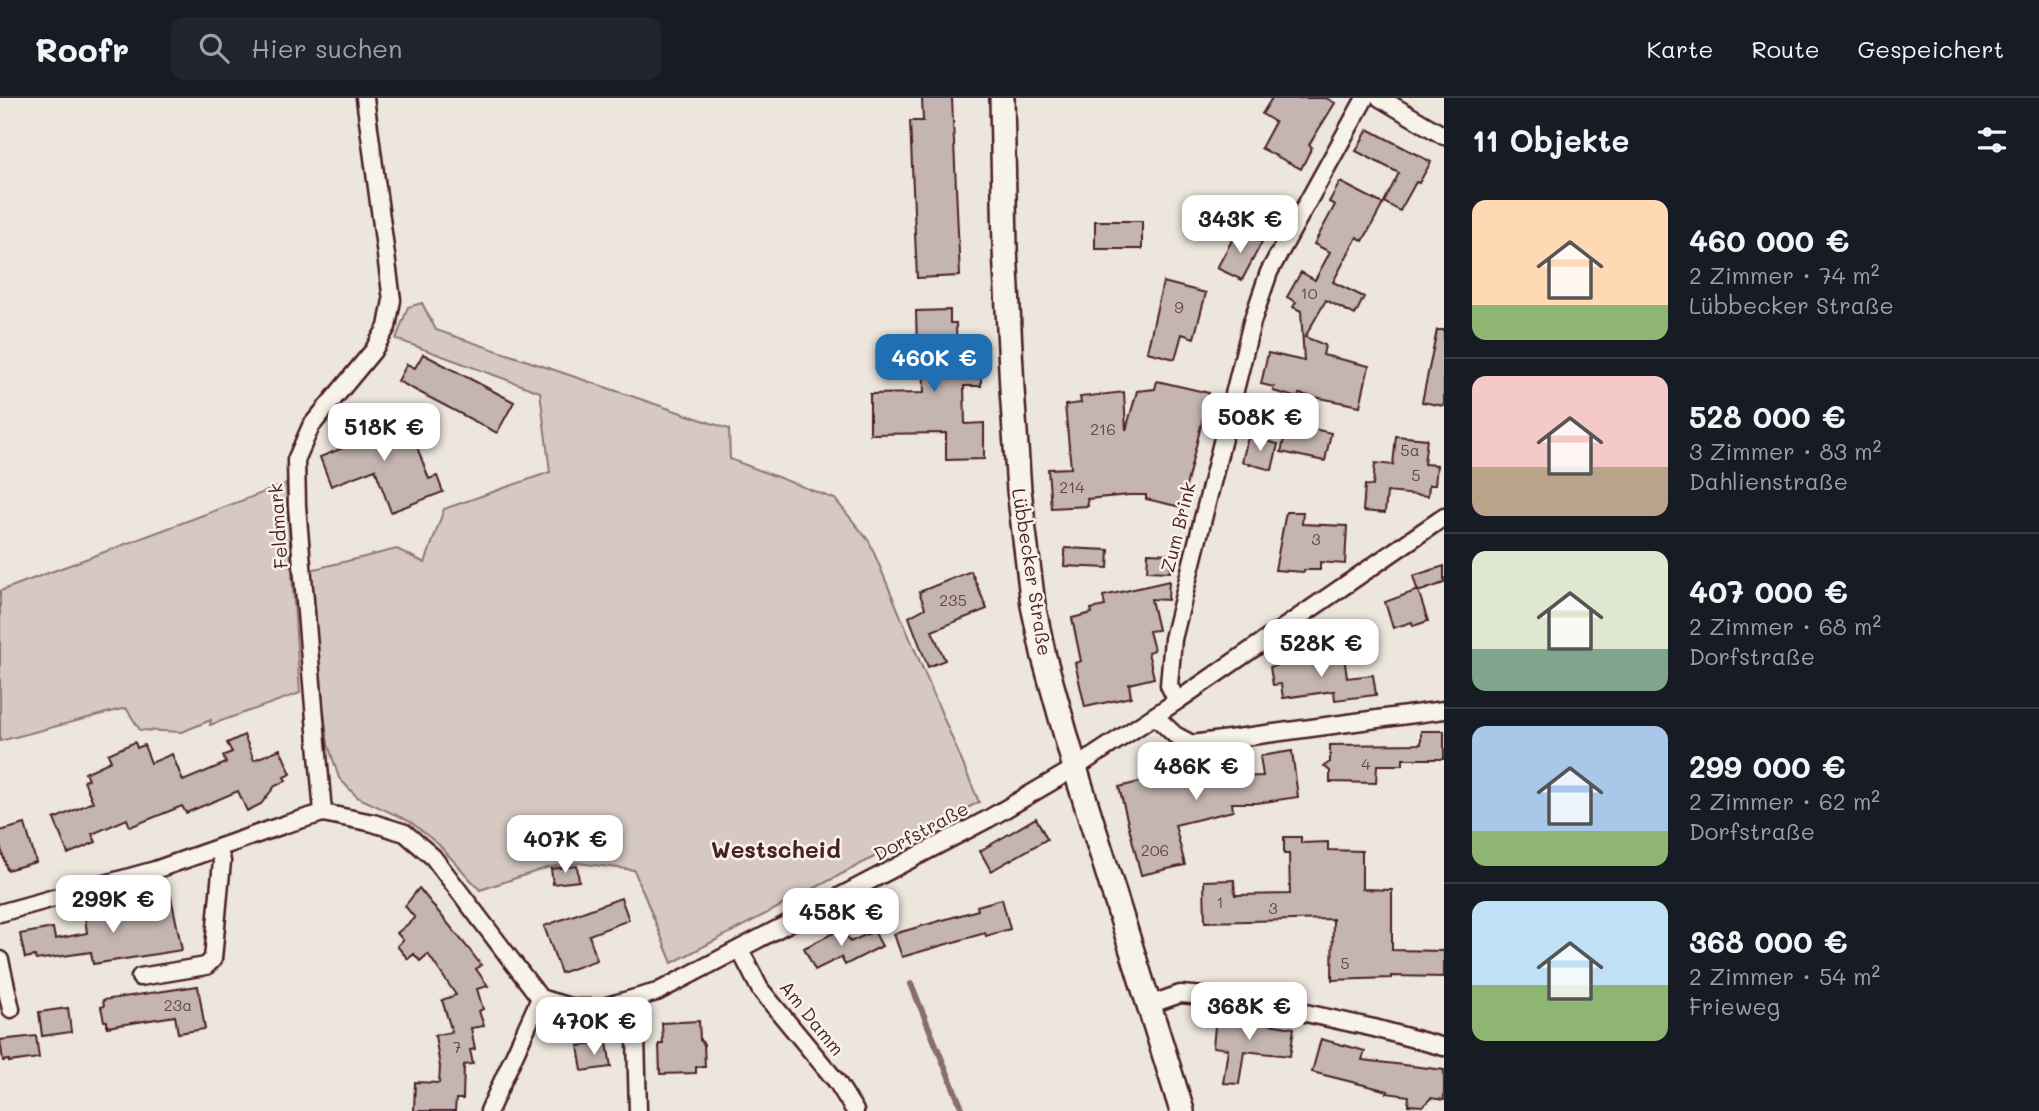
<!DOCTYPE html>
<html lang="de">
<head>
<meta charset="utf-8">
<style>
  :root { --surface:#171b24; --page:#20242c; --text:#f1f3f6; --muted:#9ea1a6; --line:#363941; --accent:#1f6fb2 }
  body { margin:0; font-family:Mali,sans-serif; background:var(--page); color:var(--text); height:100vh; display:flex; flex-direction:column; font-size:26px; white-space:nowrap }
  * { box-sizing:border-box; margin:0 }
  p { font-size:23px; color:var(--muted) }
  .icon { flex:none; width:38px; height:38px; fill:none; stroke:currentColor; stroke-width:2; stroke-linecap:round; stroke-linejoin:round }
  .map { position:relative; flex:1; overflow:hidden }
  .side { display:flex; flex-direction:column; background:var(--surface); width:595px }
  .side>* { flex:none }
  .price { position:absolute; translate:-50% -60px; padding:0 16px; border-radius:14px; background:#fff; color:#222; font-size:23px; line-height:46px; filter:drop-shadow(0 2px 4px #0008) }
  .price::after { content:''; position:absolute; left:50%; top:42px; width:21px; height:16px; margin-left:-10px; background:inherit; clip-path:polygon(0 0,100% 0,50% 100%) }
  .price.current { background:var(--accent); color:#fff }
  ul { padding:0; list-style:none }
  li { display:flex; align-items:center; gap:21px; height:175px; padding:0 28px }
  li+li { border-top:2px solid var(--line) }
  li span { display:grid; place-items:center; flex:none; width:196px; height:140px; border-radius:14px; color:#555 }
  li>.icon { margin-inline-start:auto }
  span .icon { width:84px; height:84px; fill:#fffc; stroke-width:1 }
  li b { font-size:30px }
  h2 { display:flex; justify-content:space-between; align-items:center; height:84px; padding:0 28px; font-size:30px }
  header { display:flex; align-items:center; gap:42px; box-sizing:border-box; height:98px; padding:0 35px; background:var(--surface); border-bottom:2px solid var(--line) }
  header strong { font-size:33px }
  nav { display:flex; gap:38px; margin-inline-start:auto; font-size:24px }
  .search { width:490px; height:63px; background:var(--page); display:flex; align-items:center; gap:18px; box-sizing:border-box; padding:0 24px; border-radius:14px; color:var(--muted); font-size:26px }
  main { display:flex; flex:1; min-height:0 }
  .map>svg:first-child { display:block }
  .green { fill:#d5c9c2; stroke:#907476; stroke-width:2 }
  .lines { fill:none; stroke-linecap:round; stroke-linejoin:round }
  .stream { stroke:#896c6f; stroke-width:6 }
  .building { fill:#c4b5b0; stroke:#4a1f2b; stroke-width:2 }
  .street-casing { stroke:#4a1f2b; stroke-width:21 }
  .secondary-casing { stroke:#4a1f2b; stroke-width:28 }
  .street { stroke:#f7f3e8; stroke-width:16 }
  .secondary { stroke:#f7f3e8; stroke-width:23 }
  .labels { text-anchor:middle; stroke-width:5; stroke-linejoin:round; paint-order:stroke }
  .number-label { font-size:16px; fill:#68444c }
  .street-label { font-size:19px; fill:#4a1f2b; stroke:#f7f3e8 }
  .quarter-label { font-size:23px; font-weight:bold; fill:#4a1f2b; stroke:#f7f3e8 }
</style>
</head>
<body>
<header>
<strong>Roofr</strong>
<div class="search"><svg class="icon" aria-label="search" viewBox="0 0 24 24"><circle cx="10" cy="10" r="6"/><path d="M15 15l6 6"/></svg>Hier suchen</div>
<nav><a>Karte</a><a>Route</a><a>Gespeichert</a></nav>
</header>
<main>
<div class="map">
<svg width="1444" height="1013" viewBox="0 0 1444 1013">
  <rect width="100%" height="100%" fill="#ece6dd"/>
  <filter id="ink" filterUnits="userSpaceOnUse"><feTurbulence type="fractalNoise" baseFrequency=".0143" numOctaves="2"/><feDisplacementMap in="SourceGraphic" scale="14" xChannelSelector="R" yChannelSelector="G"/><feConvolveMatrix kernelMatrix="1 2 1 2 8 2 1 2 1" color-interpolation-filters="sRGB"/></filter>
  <g filter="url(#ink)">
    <path class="green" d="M 422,205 L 436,232 L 729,331 L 730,361 L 835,401 L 869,443 L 979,704 L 672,865 L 634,772 L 578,765 L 549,769 L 480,792 L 439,747 L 411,724 L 357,699 L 339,680 L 328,646 L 320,588 L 310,472 L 397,451 L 425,465 L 444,411 L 550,374 L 540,294 L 396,241 L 408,209 Z
      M 286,386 L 300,595 L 210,627 L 211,622 L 182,634 L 140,632 L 126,610 L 0,643 L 0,493 Z"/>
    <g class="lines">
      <path class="stream" d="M 911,886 L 963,1013"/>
    </g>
    <path class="building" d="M 922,0 L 952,0 L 960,178 L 917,180 L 910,23 L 923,23 Z
      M 1272,0 L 1326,0 L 1335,5 L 1309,47 L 1312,49 L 1301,71 L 1261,50 L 1275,24 L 1262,16 Z
      M 1368,31 L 1431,64 L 1419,85 L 1416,84 L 1400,113 L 1384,104 L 1399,75 L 1356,53 Z
      M 1340,84 L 1383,106 L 1363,143 L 1357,139 L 1333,184 L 1364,199 L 1355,217 L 1326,202 L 1305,239 L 1325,247 L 1323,257 L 1369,268 L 1360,308 L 1299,296 L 1298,300 L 1273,293 L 1274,289 L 1261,286 L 1268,255 L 1304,263 L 1301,213 L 1293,209 L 1296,204 L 1287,199 L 1301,174 L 1315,182 L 1330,154 L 1314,146 L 1335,107 L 1329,104 Z
      M 1095,123 L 1142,123 L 1142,151 L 1095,151 Z
      M 1238,131 L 1262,144 L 1242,182 L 1217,170 Z
      M 1163,184 L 1206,195 L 1194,240 L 1182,236 L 1175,261 L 1147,254 Z
      M 950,212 L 950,225 L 956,225 L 957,269 L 981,268 L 981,288 L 964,288 L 965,326 L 984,325 L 984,361 L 946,362 L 946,335 L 870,336 L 870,296 L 924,295 L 923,252 L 917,253 L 916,213 Z
      M 1437,232 L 1444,232 L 1444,308 L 1422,304 Z
      M 423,256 L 514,304 L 497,335 L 398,283 L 407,266 L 415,270 Z
      M 1157,283 L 1209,295 L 1181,409 L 1146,401 L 1146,397 L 1129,397 L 1087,401 L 1088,408 L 1051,410 L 1048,371 L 1071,370 L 1065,307 L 1081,305 L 1080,299 L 1124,294 L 1126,332 L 1137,293 L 1155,291 Z
      M 369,317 L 377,337 L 408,325 L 429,381 L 437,378 L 443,394 L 391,414 L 375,371 L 331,388 L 320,359 L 353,346 L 346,326 Z
      M 1288,325 L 1331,335 L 1325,363 L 1281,354 Z
      M 1396,338 L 1427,341 L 1424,366 L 1437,367 L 1435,387 L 1429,387 L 1428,398 L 1387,394 L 1385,415 L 1363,413 L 1365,387 L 1373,388 L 1375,365 L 1393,367 Z
      M 1248,339 L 1278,346 L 1272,372 L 1242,364 Z
      M 1286,414 L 1303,414 L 1302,426 L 1347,428 L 1345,466 L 1320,464 L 1320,472 L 1304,472 L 1304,474 L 1275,472 Z
      M 1065,450 L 1109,452 L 1108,470 L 1064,468 Z
      M 1148,455 L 1170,456 L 1170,474 L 1147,473 Z
      M 1444,468 L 1444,485 L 1418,494 L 1413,478 Z
      M 971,473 L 987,511 L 932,533 L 945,562 L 928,569 L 909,519 L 925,510 L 919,494 Z
      M 1169,483 L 1168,502 L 1151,501 L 1158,532 L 1149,533 L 1154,552 L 1148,554 L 1154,580 L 1129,586 L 1131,599 L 1085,609 L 1075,565 L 1081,563 L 1072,520 L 1092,515 L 1091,511 L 1105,508 L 1103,498 Z
      M 1418,492 L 1428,523 L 1413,528 L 1412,524 L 1393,530 L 1385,504 Z
      M 1344,558 L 1347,580 L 1373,577 L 1376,597 L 1335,602 L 1334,593 L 1283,600 L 1281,586 L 1273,587 L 1270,569 L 1278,567 L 1278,565 Z
      M 1421,633 L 1444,633 L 1444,661 L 1403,661 L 1403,667 L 1377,667 L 1376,685 L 1330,684 L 1330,673 L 1324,668 L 1330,664 L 1330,647 L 1421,646 Z
      M 244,637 L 254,662 L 280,651 L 291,676 L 284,679 L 286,683 L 275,688 L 261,706 L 247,713 L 238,693 L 186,715 L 182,708 L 130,729 L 127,721 L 92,736 L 96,744 L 68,756 L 54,721 L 93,704 L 84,683 L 88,681 L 85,675 L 111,663 L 108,656 L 135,644 L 137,650 L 144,647 L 151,665 L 172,656 L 183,683 L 226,665 L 223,658 L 232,654 L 227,645 Z
      M 1292,653 L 1298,699 L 1257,705 L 1232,705 L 1233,713 L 1175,727 L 1185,767 L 1141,777 L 1119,689 L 1179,674 L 1177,665 L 1195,660 L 1229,655 L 1230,679 L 1263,678 L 1260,658 Z
      M 1036,720 L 1047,741 L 991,773 L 980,753 Z
      M 25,726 L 36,764 L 7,772 L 0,747 L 0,733 Z
      M 1284,739 L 1301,739 L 1301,745 L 1328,744 L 1328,752 L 1362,753 L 1362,791 L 1392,792 L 1392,852 L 1444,853 L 1444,879 L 1391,878 L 1391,880 L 1332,882 L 1333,821 L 1205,824 L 1204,783 L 1234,782 L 1235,797 L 1290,796 L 1289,756 L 1284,756 Z
      M 577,768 L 579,783 L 553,786 L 551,771 Z
      M 419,790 L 468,850 L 481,867 L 476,871 L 488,888 L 477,891 L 483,911 L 479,913 L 484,928 L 471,930 L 475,951 L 470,952 L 473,966 L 464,967 L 463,1001 L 456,1001 L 455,1013 L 414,1013 L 415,984 L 439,985 L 440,969 L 435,937 L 452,934 L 442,902 L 456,897 L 428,856 L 420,863 L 414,856 L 408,861 L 397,848 L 403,842 L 397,835 L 415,820 L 405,808 Z
      M 171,799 L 182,852 L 93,866 L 91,854 L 36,862 L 35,858 L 25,860 L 20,836 L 53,830 L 55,841 L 87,835 L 85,819 L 138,810 L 138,805 Z
      M 621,800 L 629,822 L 589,837 L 597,862 L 561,875 L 544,828 Z
      M 1002,801 L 1010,831 L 986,838 L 985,835 L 902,859 L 894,836 L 978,812 L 977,808 Z
      M 843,830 L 850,844 L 874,833 L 882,848 L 845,867 L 841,859 L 815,872 L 804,850 Z
      M 198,888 L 205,931 L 178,935 L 175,918 L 107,929 L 107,923 L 104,923 L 101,909 L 104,908 L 103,902 Z
      M 68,910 L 71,934 L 42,938 L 39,914 Z
      M 1216,918 L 1294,930 L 1290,958 L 1244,953 L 1239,986 L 1223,985 L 1228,951 L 1213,949 Z
      M 699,923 L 700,942 L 704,946 L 705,969 L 696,969 L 696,975 L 660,976 L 659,946 L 663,946 L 662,925 Z
      M 36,938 L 39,960 L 9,964 L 9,962 L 3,963 L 0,942 Z
      M 1321,941 L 1365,953 L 1362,962 L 1444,972 L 1444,1002 L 1431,1000 L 1423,1008 L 1408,1007 L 1409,998 L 1387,995 L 1388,993 L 1312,974 Z
      M 607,945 L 611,969 L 582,973 L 578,948 Z"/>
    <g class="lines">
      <g class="street-casing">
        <path id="street" d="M 1380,0 L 1444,38
          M 1177,603 L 1169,587 L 1173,541 L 1252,224 L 1269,174 L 1365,0
          M 1155,618 L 1175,637 L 1192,646 L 1444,612
          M 323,715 L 297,408 L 296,362 L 311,328 L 373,253 L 387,229 L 392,202 L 365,0
          M 0,815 L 155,772 L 286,726 L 323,715 L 373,725 L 405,735 L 433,759 L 540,900 L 574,910 L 599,910 L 657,894 L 988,721 L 1075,670 L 1177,603 L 1444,419
          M 740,852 L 760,891 L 837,984 L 855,1013
          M 0,862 L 11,911
          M 140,879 L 206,868 L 213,861 L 222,763 L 218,750
          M 635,902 L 638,1013
          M 1149,907 L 1180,896 L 1242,901 L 1374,930 L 1444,949
          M 489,1013 L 540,900"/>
      </g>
      <g class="secondary-casing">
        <path id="secondary" d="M 1002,0 L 1005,150 L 1012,291 L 1019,392 L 1033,507 L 1044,559 L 1075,670 L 1182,1013"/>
      </g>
      <use href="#street" class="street"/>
      <use href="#secondary" class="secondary"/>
    </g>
  </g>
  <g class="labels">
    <g class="number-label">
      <text x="1309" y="201">10</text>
      <text x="1179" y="215">9</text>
      <text x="1103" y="337">216</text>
      <text x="1410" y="358">5a</text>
      <text x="1416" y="383">5</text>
      <text x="1072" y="395">214</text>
      <text x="1316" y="447">3</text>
      <text x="953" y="508">235</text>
      <text x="1366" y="672">4</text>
      <text x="1155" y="758">206</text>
      <text x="1220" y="810">1</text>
      <text x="1273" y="816">3</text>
      <text x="1345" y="871">5</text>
      <text x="178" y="913">23a</text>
      <text x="457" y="955">7</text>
    </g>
    <g class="street-label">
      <text transform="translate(278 428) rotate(-94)" y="7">Feldmark</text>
      <text transform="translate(1178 429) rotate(-76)" y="7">Zum Brink</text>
      <text transform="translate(1032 474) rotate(81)" y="7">Lübbecker Straße</text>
      <text transform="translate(921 733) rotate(-28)" y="7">Dorfstraße</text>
      <text transform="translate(812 920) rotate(51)" y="7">Am Damm</text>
    </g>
    <g class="quarter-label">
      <text x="776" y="760">Westscheid</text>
    </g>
  </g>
</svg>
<b class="price" style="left:1240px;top:157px">343K €</b>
<b class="price current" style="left:934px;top:296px">460K €</b>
<b class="price" style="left:1260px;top:355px">508K €</b>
<b class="price" style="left:384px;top:365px">518K €</b>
<b class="price" style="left:1321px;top:581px">528K €</b>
<b class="price" style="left:1196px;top:704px">486K €</b>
<b class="price" style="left:565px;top:777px">407K €</b>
<b class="price" style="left:113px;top:837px">299K €</b>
<b class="price" style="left:841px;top:850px">458K €</b>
<b class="price" style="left:1249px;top:944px">368K €</b>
<b class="price" style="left:594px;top:959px">470K €</b>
</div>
<section class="side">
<h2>11 Objekte<svg class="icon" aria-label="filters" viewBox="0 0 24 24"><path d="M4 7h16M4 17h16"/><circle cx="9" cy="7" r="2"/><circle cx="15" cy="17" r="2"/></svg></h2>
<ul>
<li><span style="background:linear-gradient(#ffd9b3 75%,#8fb573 0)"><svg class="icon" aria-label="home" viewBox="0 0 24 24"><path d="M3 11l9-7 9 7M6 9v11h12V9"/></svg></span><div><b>460 000 €</b><p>2 Zimmer · 74 m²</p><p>Lübbecker Straße</p></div></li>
<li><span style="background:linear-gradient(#f6c9c9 65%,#b9a48a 0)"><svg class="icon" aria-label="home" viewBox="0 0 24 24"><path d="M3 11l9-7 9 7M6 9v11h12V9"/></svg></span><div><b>528 000 €</b><p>3 Zimmer · 83 m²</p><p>Dahlienstraße</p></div></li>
<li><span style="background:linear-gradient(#dfe7d0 70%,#7fa58c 0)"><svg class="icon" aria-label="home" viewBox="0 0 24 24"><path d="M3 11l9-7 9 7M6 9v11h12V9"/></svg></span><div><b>407 000 €</b><p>2 Zimmer · 68 m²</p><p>Dorfstraße</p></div></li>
<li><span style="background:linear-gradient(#a9c7e8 75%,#8fb573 0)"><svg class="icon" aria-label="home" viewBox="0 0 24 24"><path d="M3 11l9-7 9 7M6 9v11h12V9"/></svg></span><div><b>299 000 €</b><p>2 Zimmer · 62 m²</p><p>Dorfstraße</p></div></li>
<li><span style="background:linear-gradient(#bfe0f5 60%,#8fb573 0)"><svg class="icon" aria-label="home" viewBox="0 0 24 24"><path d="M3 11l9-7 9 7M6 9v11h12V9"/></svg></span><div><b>368 000 €</b><p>2 Zimmer · 54 m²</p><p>Frieweg</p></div></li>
</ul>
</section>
</main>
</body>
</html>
